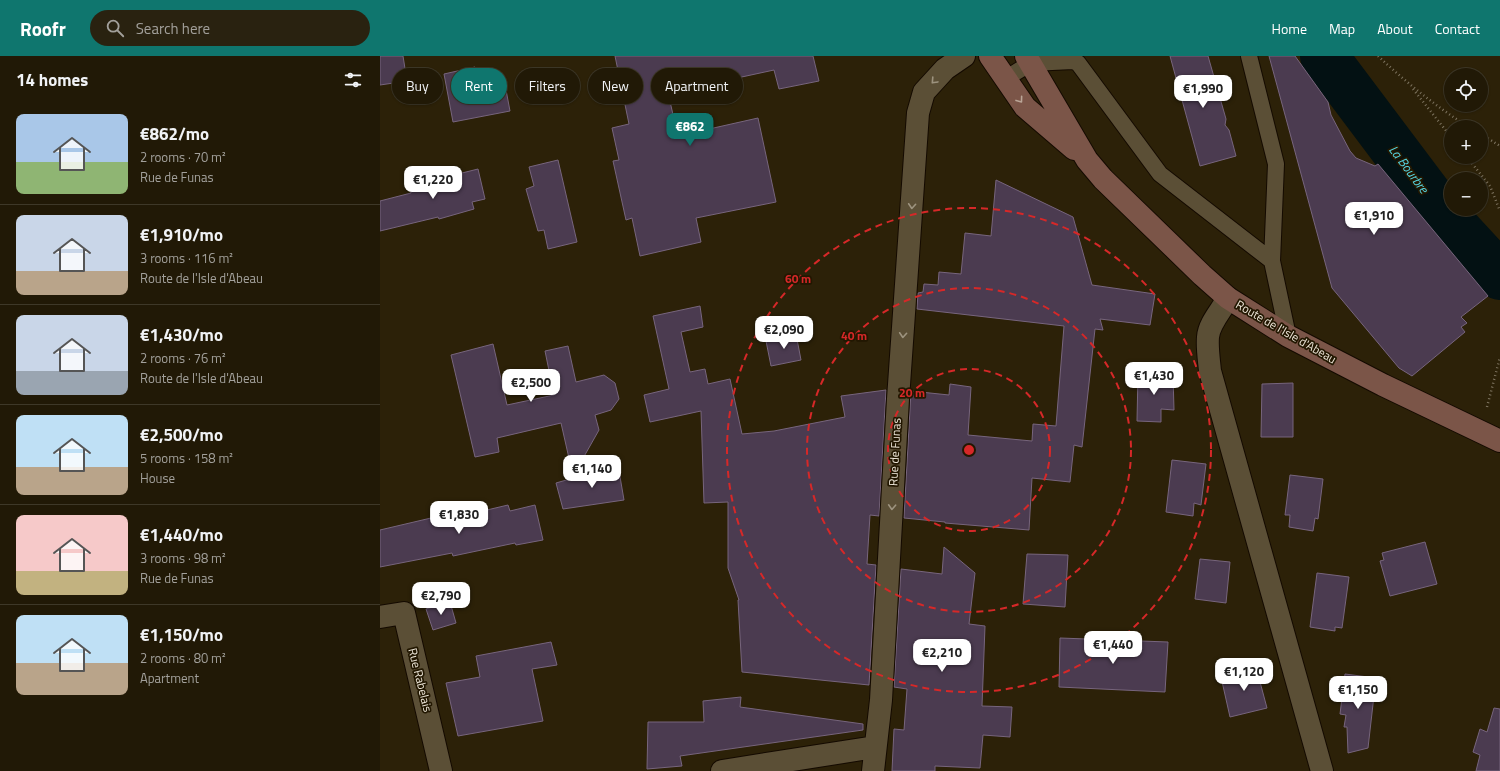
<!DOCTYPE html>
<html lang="en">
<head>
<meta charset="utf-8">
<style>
  :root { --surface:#211906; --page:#292210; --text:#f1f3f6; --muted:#a2a09b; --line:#3e3828; --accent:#0f766e }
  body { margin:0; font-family:"Titillium Web",sans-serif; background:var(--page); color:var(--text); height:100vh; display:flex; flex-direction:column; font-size:15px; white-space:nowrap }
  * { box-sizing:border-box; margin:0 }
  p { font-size:13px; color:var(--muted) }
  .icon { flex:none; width:22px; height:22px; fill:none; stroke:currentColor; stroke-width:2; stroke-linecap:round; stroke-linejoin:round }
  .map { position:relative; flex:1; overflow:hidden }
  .drawer { display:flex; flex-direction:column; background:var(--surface); width:380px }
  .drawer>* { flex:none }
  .guide { position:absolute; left:12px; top:12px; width:380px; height:36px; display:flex; gap:8px }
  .fabs { position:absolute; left:1064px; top:12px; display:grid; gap:8px }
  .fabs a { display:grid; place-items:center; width:44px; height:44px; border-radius:50%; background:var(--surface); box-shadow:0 1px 3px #0004,0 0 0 1px var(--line); font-size:20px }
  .price { position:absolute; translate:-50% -34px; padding:0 9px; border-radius:8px; background:#fff; color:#222; font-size:13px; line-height:26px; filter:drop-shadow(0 1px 2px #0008) }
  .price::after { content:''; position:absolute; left:50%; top:24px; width:12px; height:9px; margin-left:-6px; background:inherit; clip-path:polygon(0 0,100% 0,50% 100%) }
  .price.selected { background:var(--accent); color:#fff }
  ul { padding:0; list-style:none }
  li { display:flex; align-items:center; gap:12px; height:100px; padding:0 16px }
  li+li { border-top:1px solid var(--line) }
  li span { display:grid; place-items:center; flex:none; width:112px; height:80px; border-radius:8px; color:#555 }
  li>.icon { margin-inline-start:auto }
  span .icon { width:48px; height:48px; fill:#fffc; stroke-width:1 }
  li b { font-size:17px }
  h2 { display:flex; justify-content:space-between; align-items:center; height:48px; padding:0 16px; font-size:17px }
  .tag { padding:0 14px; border-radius:18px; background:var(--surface); box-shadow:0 1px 3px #0004,0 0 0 1px var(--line); font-size:14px; line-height:36px }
  .tag.selected { background:var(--accent); color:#fff }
  header { display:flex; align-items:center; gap:24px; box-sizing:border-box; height:56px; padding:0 20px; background:var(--accent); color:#fff }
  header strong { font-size:19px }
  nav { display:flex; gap:22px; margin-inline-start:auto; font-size:14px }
  .search { width:280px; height:36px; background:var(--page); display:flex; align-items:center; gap:10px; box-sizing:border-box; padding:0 14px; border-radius:22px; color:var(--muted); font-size:15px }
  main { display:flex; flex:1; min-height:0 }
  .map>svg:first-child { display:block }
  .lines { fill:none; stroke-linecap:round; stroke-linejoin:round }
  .river { stroke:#031113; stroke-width:48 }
  .building { fill:#4b3b50; stroke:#77657d }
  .lane-casing { stroke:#140a00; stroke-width:18 }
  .street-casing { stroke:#140a00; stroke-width:24 }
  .secondary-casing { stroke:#140a00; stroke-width:24 }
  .path { stroke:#7e7460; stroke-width:2.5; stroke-dasharray:1 3; stroke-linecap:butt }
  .lane { stroke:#5b4f36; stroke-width:16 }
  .street { stroke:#5b4f36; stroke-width:22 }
  .secondary { stroke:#7b5548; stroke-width:22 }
  .oneway { stroke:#9d937f }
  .oneway2 { stroke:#baa597 }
  .ring { fill:none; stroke:#d62828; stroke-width:2; stroke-dasharray:7 5 }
  .labels { text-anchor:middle; stroke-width:3.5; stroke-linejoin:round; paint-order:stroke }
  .street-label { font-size:12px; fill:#ede6d8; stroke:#221701 }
  .water-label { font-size:13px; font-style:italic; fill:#56d6e4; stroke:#221701 }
  .centre { fill:#d62828; stroke:#221701; stroke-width:2 }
  .ring-label { font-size:12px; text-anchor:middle; font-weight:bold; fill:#d62828; stroke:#221701; stroke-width:3.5; stroke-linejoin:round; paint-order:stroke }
</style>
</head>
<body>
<header>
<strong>Roofr</strong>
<div class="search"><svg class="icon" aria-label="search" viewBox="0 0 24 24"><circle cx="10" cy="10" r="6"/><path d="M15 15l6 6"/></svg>Search here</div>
<nav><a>Home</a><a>Map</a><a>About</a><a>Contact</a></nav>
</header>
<main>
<section class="drawer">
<h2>14 homes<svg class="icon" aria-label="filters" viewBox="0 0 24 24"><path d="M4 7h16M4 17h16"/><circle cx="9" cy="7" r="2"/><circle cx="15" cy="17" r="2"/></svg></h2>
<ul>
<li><span style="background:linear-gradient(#a9c7e8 60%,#8fb573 0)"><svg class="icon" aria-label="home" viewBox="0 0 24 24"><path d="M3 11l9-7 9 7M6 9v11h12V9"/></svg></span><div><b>€862/mo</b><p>2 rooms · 70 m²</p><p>Rue de Funas</p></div></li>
<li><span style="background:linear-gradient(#c9d6e8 70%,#b9a48a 0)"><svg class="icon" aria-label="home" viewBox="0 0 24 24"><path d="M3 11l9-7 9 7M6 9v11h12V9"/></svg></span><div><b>€1,910/mo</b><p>3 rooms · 116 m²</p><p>Route de l'Isle d'Abeau</p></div></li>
<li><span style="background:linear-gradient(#c9d6e8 70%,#9aa5b1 0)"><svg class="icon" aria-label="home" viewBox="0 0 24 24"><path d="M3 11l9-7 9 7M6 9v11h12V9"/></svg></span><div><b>€1,430/mo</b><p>2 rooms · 76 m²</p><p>Route de l'Isle d'Abeau</p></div></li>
<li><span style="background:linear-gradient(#bfe0f5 65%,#b9a48a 0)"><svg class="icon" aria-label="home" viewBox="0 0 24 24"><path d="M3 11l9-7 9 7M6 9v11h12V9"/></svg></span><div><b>€2,500/mo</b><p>5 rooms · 158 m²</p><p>House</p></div></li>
<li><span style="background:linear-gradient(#f6c9c9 70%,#c2b280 0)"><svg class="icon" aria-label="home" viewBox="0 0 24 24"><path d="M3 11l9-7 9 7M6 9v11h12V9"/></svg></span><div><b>€1,440/mo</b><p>3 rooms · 98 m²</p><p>Rue de Funas</p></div></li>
<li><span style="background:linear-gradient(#bfe0f5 60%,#b9a48a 0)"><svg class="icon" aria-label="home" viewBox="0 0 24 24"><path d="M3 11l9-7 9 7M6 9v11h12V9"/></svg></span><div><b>€1,150/mo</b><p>2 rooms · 80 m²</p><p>Apartment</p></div></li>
</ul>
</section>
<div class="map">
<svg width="1120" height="715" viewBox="0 0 1120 715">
  <rect width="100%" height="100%" fill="#2c2108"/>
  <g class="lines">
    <path class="river" d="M 944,0 L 1062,157 L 1120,220"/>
  </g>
  <path class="building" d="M 0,0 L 23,0 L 27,25 L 0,29 Z
    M 235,0 L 433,0 L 439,25 L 399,33 L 394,14 L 288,37 L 298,80 L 378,62 L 396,146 L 316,162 L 321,186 L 260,200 L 252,162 L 246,164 L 233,105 L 239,104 L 232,72 L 249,68 Z
    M 790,0 L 828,0 L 846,63 L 845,69 L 849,74 L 856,100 L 820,110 Z
    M 889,0 L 915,0 L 948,46 L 951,59 L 970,95 L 976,102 L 995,110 L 998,108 L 1108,240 L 1081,261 L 1087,267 L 1081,271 L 1085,276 L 1032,320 L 1019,312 L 952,232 Z
    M 95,11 L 98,23 L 123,18 L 130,55 L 73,66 L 64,18 Z
    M 178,104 L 197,186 L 168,193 L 164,174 L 158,175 L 146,133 L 154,130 L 149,111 Z
    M 98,113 L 105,143 L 92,146 L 94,153 L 59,163 L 58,161 L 0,175 L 0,145 L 31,137 L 30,130 Z
    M 616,124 L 693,161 L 712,229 L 775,238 L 770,269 L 720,263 L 723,274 L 715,273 L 702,391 L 694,389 L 690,426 L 652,422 L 649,474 L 565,467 L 565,466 L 524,462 L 531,335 L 569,339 L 570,328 L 591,331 L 588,379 L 652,385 L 653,368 L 676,370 L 684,270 L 537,253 L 538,237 L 543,236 L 544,228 L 558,229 L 559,216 L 581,218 L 585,177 L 611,180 Z
    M 320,250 L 323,271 L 301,276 L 310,316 L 325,313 L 328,328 L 350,323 L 362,378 L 394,375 L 465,361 L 461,340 L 506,334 L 499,460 L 490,459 L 487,508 L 496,509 L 489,629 L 362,616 L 358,544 L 359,544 L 348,512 L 348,446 L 324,447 L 321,355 L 270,366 L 264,339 L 289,333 L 273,260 Z
    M 416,278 L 421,304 L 391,310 L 386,285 Z
    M 113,288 L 127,349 L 174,339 L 165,295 L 188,290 L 196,326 L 224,319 L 235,327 L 239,343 L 231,354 L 215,359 L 219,374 L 193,420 L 181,367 L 117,382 L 119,396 L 95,401 L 71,299 Z
    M 758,318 L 793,319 L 794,354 L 781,353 L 781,366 L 757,365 Z
    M 913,327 L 913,381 L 881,381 L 882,328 Z
    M 792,404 L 826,408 L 821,449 L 814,447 L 813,460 L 786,456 Z
    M 238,409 L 244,444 L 183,453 L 176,427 Z
    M 910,419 L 943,423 L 938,463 L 935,462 L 933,475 L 909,471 L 910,459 L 905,459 Z
    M 128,449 L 130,455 L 155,449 L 163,484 L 136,489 L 135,487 L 73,500 L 72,497 L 0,511 L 0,474 L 68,458 L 69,463 Z
    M 1045,486 L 1057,528 L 1010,540 L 1000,505 L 1004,504 L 1002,497 Z
    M 564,491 L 595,517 L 589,568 L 605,570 L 602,650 L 632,651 L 630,681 L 603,679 L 600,712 L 555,710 L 555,715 L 512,715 L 514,673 L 524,674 L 527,633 L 514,631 L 521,513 L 562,518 Z
    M 647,498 L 688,499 L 685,551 L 643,548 Z
    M 820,503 L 850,506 L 846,547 L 815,543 Z
    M 937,517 L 969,521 L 962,572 L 955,571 L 955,575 L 930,571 Z
    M 70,546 L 76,567 L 53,574 L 46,553 Z
    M 680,582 L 788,586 L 785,636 L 679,631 Z
    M 171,586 L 177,609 L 152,613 L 163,665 L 78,680 L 66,627 L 100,621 L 96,600 Z
    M 876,611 L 887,652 L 850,661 L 841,621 Z
    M 965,618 L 996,622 L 988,692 L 968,697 L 967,671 L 964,671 L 966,659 L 960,658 Z
    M 361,641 L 360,651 L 483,668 L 483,674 L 300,700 L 302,710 L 267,713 L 268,666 L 324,666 L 323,645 Z
    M 1114,652 L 1120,653 L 1120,715 L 1096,715 L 1100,699 L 1093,696 L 1100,673 L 1107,676 Z"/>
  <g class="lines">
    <g class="lane-casing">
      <path id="lane" d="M 869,0 L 896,108 L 892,205
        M 625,23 L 651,7 L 693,5 L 698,7 L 780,118 L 892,205 L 908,280"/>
    </g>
    <g class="street-casing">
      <path id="street" d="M 848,242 C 842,254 829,267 828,281 C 827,292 829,304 830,315 L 942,715
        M 0,561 L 24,557 L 61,715
        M 342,715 L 495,691
        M 493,715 L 501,644 L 518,343 L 538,57 L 544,36 L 565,13 L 584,0"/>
    </g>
    <g class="secondary-casing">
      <path id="secondary" d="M 610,0 L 645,51 L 694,93
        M 646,0 L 707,104 L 723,123 L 822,219 L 848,242 L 908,280 L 1003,329 L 1120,385"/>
    </g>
    <path class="path" d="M 998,0 C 1026,26 1056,51 1089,71
      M 1033,33 L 1071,81
      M 1101,78 L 1120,90
      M 1087,101 L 1110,130 L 1120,155
      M 1107,351 L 1120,301"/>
    <use href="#lane" class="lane"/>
    <use href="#street" class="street"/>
    <use href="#secondary" class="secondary"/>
  </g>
  <defs><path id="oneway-chevron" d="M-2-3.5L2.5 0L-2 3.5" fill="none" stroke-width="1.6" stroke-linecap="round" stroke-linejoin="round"/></defs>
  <g class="oneway">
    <use href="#oneway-chevron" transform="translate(554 25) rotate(133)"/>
    <use href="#oneway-chevron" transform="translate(532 150) rotate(94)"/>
    <use href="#oneway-chevron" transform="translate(523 279) rotate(94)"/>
    <use href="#oneway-chevron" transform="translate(512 451) rotate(93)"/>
  </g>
  <use class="oneway2" href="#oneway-chevron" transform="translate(640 44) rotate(54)"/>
  <g class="ring">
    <circle cx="589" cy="394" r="81"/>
    <circle cx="589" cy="394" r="162"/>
    <circle cx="589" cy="394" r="242"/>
  </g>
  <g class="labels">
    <g class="street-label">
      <text transform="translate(906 276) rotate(30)" y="4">Route de l'Isle d'Abeau</text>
      <text transform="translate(515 396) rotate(-87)" y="4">Rue de Funas</text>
      <text transform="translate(40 624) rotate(76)" y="4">Rue Rabelais</text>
    </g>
    <g class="water-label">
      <text transform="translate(1029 113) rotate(53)" y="5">La Bourbre</text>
    </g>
  </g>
  <circle cx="589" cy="394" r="6" class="centre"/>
  <g class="ring-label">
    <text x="418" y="227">60 m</text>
    <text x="474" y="284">40 m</text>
    <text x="532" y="341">20 m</text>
  </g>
</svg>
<div class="fabs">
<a><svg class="icon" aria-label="locate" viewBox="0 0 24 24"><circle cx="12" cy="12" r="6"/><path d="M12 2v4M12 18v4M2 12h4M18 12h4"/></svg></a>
<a>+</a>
<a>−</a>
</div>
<b class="price" style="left:823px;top:53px">€1,990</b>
<b class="price selected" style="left:310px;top:91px">€862</b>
<b class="price" style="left:53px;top:144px">€1,220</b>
<b class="price" style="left:994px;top:180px">€1,910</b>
<b class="price" style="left:404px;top:294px">€2,090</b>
<b class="price" style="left:774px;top:340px">€1,430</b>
<b class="price" style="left:151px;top:347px">€2,500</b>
<b class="price" style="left:212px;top:433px">€1,140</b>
<b class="price" style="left:79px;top:479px">€1,830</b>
<b class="price" style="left:61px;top:560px">€2,790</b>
<b class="price" style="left:733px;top:609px">€1,440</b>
<b class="price" style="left:562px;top:617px">€2,210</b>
<b class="price" style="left:864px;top:636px">€1,120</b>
<b class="price" style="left:978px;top:654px">€1,150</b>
<div class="guide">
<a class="tag">Buy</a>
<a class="tag selected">Rent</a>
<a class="tag">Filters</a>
<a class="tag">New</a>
<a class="tag">Apartment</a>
</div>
</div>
</main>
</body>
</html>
